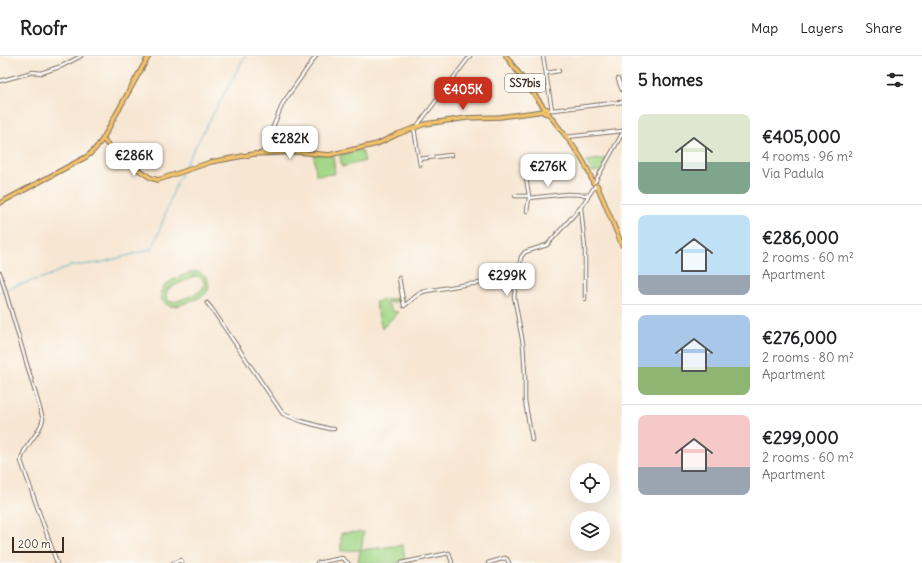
<!DOCTYPE html>
<html lang="en">
<head>
<meta charset="utf-8">
<style>
  :root { --surface:#fff; --page:#f6f6f6; --text:#202124; --muted:#757577; --line:#e0e0e0; --accent:#c8321e }
  body { margin:0; font-family:Delius,sans-serif; background:var(--page); color:var(--text); height:100vh; display:flex; flex-direction:column; font-size:15px; white-space:nowrap }
  * { box-sizing:border-box; margin:0 }
  p { font-size:13px; color:var(--muted) }
  .icon { flex:none; width:22px; height:22px; fill:none; stroke:currentColor; stroke-width:2; stroke-linecap:round; stroke-linejoin:round }
  .map { position:relative; flex:1; overflow:hidden }
  .sheet { display:flex; flex-direction:column; background:var(--surface); width:300px }
  .sheet>* { flex:none }
  .buttons { position:absolute; left:570px; top:407px; display:grid; gap:8px }
  .buttons a { display:grid; place-items:center; width:40px; height:40px; border-radius:50%; background:var(--surface); box-shadow:0 4px 16px #0002; font-size:20px }
  .scale { position:absolute; left:12px; bottom:10px; width:52px; box-sizing:border-box; padding-left:4px; border:2px solid #3b2a1e; border-top:0; font-size:11px; line-height:14px; white-space:nowrap; color:#3b2a1e; -webkit-text-stroke:3px #fdfcf7; paint-order:stroke }
  .price { position:absolute; translate:-50% -34px; padding:0 9px; border-radius:8px; background:#fff; color:#222; font-size:13px; line-height:26px; filter:drop-shadow(0 1px 2px #0008) }
  .price::after { content:''; position:absolute; left:50%; top:24px; width:12px; height:9px; margin-left:-6px; background:inherit; clip-path:polygon(0 0,100% 0,50% 100%) }
  .price.active { background:var(--accent); color:#fff }
  ul { padding:0; list-style:none }
  li { display:flex; align-items:center; gap:12px; height:100px; padding:0 16px }
  li+li { border-top:1px solid var(--line) }
  li span { display:grid; place-items:center; flex:none; width:112px; height:80px; border-radius:8px; color:#555 }
  li>.icon { margin-inline-start:auto }
  span .icon { width:48px; height:48px; fill:#fffc; stroke-width:1 }
  li b { font-size:17px }
  h2 { display:flex; justify-content:space-between; align-items:center; height:48px; padding:0 16px; font-size:17px }
  header { display:flex; align-items:center; gap:24px; box-sizing:border-box; height:56px; padding:0 20px; background:var(--surface); border-bottom:1px solid var(--line) }
  header strong { font-size:19px }
  nav { display:flex; gap:22px; margin-inline-start:auto; font-size:14px }
  main { display:flex; flex:1; min-height:0 }
  .map>svg:first-child { display:block }
  .green { fill:#a2d685; stroke:#6e8052; fill-rule:evenodd }
  .lines { fill:none; stroke-linecap:round; stroke-linejoin:round }
  .stream { stroke:#47aec6; stroke-width:1 }
  .minor-casing { stroke:#7d6c5d; stroke-width:4.5 }
  .major-casing { stroke:#7d6c5d; stroke-width:5.5 }
  .minor { stroke:#fff; stroke-width:2.5 }
  .major { stroke:#f2c36a; stroke-width:3.5 }
  .labels { text-anchor:middle; stroke-width:3; stroke-linejoin:round; paint-order:stroke }
  .shield { fill:#fdfcf7; stroke:#75695f; stroke-width:1 }
  .shield-label { font-size:11px; font-weight:bold; fill:#3b2a1e }
</style>
</head>
<body>
<header>
<strong>Roofr</strong>
<nav><a>Map</a><a>Layers</a><a>Share</a></nav>
</header>
<main>
<div class="map">
<svg width="622" height="507" viewBox="0 0 622 507">
  <rect width="100%" height="100%" fill="#fdfcf7"/>
  <filter id="ink" filterUnits="userSpaceOnUse"><feTurbulence type="fractalNoise" baseFrequency=".025" numOctaves="2"/><feDisplacementMap in="SourceGraphic" scale="8" xChannelSelector="R" yChannelSelector="G"/><feConvolveMatrix kernelMatrix="1 2 1 2 8 2 1 2 1" color-interpolation-filters="sRGB"/></filter>
  <filter id="wash" filterUnits="userSpaceOnUse"><feTurbulence type="fractalNoise" baseFrequency=".012" numOctaves="4" result="noise"/><feDisplacementMap in="SourceGraphic" scale="16" xChannelSelector="R" yChannelSelector="G"/><feGaussianBlur stdDeviation="0.9" result="paint"/><feColorMatrix in="noise" values="0 0 0 0 0 0 0 0 0 0 0 0 0 0 0 0 0 1.4 0 .05"/><feComposite in="paint" operator="in"/></filter>
  <g filter="url(#wash)">
    <rect width="100%" height="100%" fill="#f7e6d2"/>
    <path class="green" d="M 362,94 L 365,105 L 342,111 L 340,99 Z
      M 314,99 L 333,99 L 335,118 L 316,119 Z
      M 606,102 L 607,104 L 602,115 L 592,116 L 586,105 Z
      M 191,216 L 199,216 L 206,221 C 215,237 200,242 188,246 C 183,248 176,251 170,250 C 166,249 163,246 161,242 C 157,227 181,221 191,216 ZM 197,220 C 200,221 203,223 204,226 C 207,237 182,243 174,246 C 169,246 166,243 166,238 L 168,233 L 192,221 Z
      M 402,241 L 402,245 L 397,246 L 397,243 L 395,244 L 395,246 L 391,247 L 391,245 L 389,245 L 389,247 L 386,248 L 386,250 L 390,250 L 392,255 L 398,256 L 382,273 L 375,246 Z
      M 364,476 L 361,494 L 403,489 L 405,505 L 396,507 L 358,507 L 360,494 L 341,495 L 341,477 Z"/>
    <g class="lines">
      <path class="stream" d="M 183,113 L 245,0
        M 0,236 L 9,232 L 48,220 L 70,210 L 100,207 L 152,193 C 163,169 169,142 181,118"/>
    </g>
  </g>
  <g filter="url(#ink)">
    <g class="lines">
      <g class="minor-casing">
        <path id="minor" d="M 543,0 L 552,54
          M 546,17 L 559,15
          M 618,23 L 622,34
          M 0,25 L 33,16 L 41,17 L 62,10 L 81,0
          M 548,54 L 553,54 L 622,46
          M 417,70 L 470,0
          M 414,72 L 420,109
          M 566,81 L 622,75
          M 262,97 L 283,47 L 316,0
          M 419,103 L 451,99
          M 526,122 L 529,140
          M 595,126 L 622,78
          M 515,140 L 529,140 L 529,141
          M 581,152 L 585,192 L 585,243
          M 527,155 L 529,142 L 567,138 L 588,139
          M 0,217 L 43,363 C 40,379 22,391 21,405 L 57,507
          M 399,222 L 404,250 L 420,237 L 426,235 L 469,228 L 516,225
          M 207,247 L 212,253 L 283,358 L 301,365 L 330,373 L 334,373
          M 532,384 L 525,345 L 525,318 L 523,288 L 514,240 L 521,201 L 525,196 L 547,189 L 581,151 L 595,130
          M 173,507 L 181,504 L 182,507
          M 317,507 L 342,502 L 348,507
          M 401,507 L 449,497 L 452,507
          M 488,507 L 505,502 L 507,503 L 509,507"/>
      </g>
      <g class="major-casing">
        <path id="major" d="M 506,0 L 545,53
          M543.5 55a2.5 2.5 0 1 1 5 0a2.5 2.5 0 1 1-5 0Z
          M 548,57 C 564,79 585,101 593,127
          M 103,83 L 118,101 L 151,122 L 158,124 L 211,106 L 254,98 L 298,96 L 329,99 L 377,88 L 398,78 L 425,68 L 467,62 L 500,61 L 544,55
          M 597,129 L 622,189
          M 0,147 L 86,101 C 100,91 106,77 114,62 C 126,41 137,20 149,0"/>
      </g>
      <use href="#minor" class="minor"/>
      <use href="#major" class="major"/>
    </g>
  </g>
  <g class="labels">
    <rect class="shield" x="505" y="18" width="40" height="18" rx="3"/>
    <g class="shield-label">
      <text x="525" y="31">SS7bis</text>
    </g>
  </g>
</svg>
<div class="buttons">
<a><svg class="icon" aria-label="locate" viewBox="0 0 24 24"><circle cx="12" cy="12" r="6"/><path d="M12 2v4M12 18v4M2 12h4M18 12h4"/></svg></a>
<a><svg class="icon" aria-label="layers" viewBox="0 0 24 24"><path d="M12 4l9 5-9 5-9-5zM3 14l9 5 9-5"/></svg></a>
</div>
<div class="scale">200 m</div>
<b class="price active" style="left:463px;top:55px">€405K</b>
<b class="price" style="left:290px;top:104px">€282K</b>
<b class="price" style="left:134px;top:121px">€286K</b>
<b class="price" style="left:548px;top:132px">€276K</b>
<b class="price" style="left:507px;top:241px">€299K</b>
</div>
<section class="sheet">
<h2>5 homes<svg class="icon" aria-label="filters" viewBox="0 0 24 24"><path d="M4 7h16M4 17h16"/><circle cx="9" cy="7" r="2"/><circle cx="15" cy="17" r="2"/></svg></h2>
<ul>
<li><span style="background:linear-gradient(#dfe7d0 60%,#7fa58c 0)"><svg class="icon" aria-label="home" viewBox="0 0 24 24"><path d="M3 11l9-7 9 7M6 9v11h12V9"/></svg></span><div><b>€405,000</b><p>4 rooms · 96 m²</p><p>Via Padula</p></div></li>
<li><span style="background:linear-gradient(#bfe0f5 75%,#9aa5b1 0)"><svg class="icon" aria-label="home" viewBox="0 0 24 24"><path d="M3 11l9-7 9 7M6 9v11h12V9"/></svg></span><div><b>€286,000</b><p>2 rooms · 60 m²</p><p>Apartment</p></div></li>
<li><span style="background:linear-gradient(#a9c7e8 65%,#8fb573 0)"><svg class="icon" aria-label="home" viewBox="0 0 24 24"><path d="M3 11l9-7 9 7M6 9v11h12V9"/></svg></span><div><b>€276,000</b><p>2 rooms · 80 m²</p><p>Apartment</p></div></li>
<li><span style="background:linear-gradient(#f6c9c9 65%,#9aa5b1 0)"><svg class="icon" aria-label="home" viewBox="0 0 24 24"><path d="M3 11l9-7 9 7M6 9v11h12V9"/></svg></span><div><b>€299,000</b><p>2 rooms · 60 m²</p><p>Apartment</p></div></li>
</ul>
</section>
</main>
</body>
</html>
